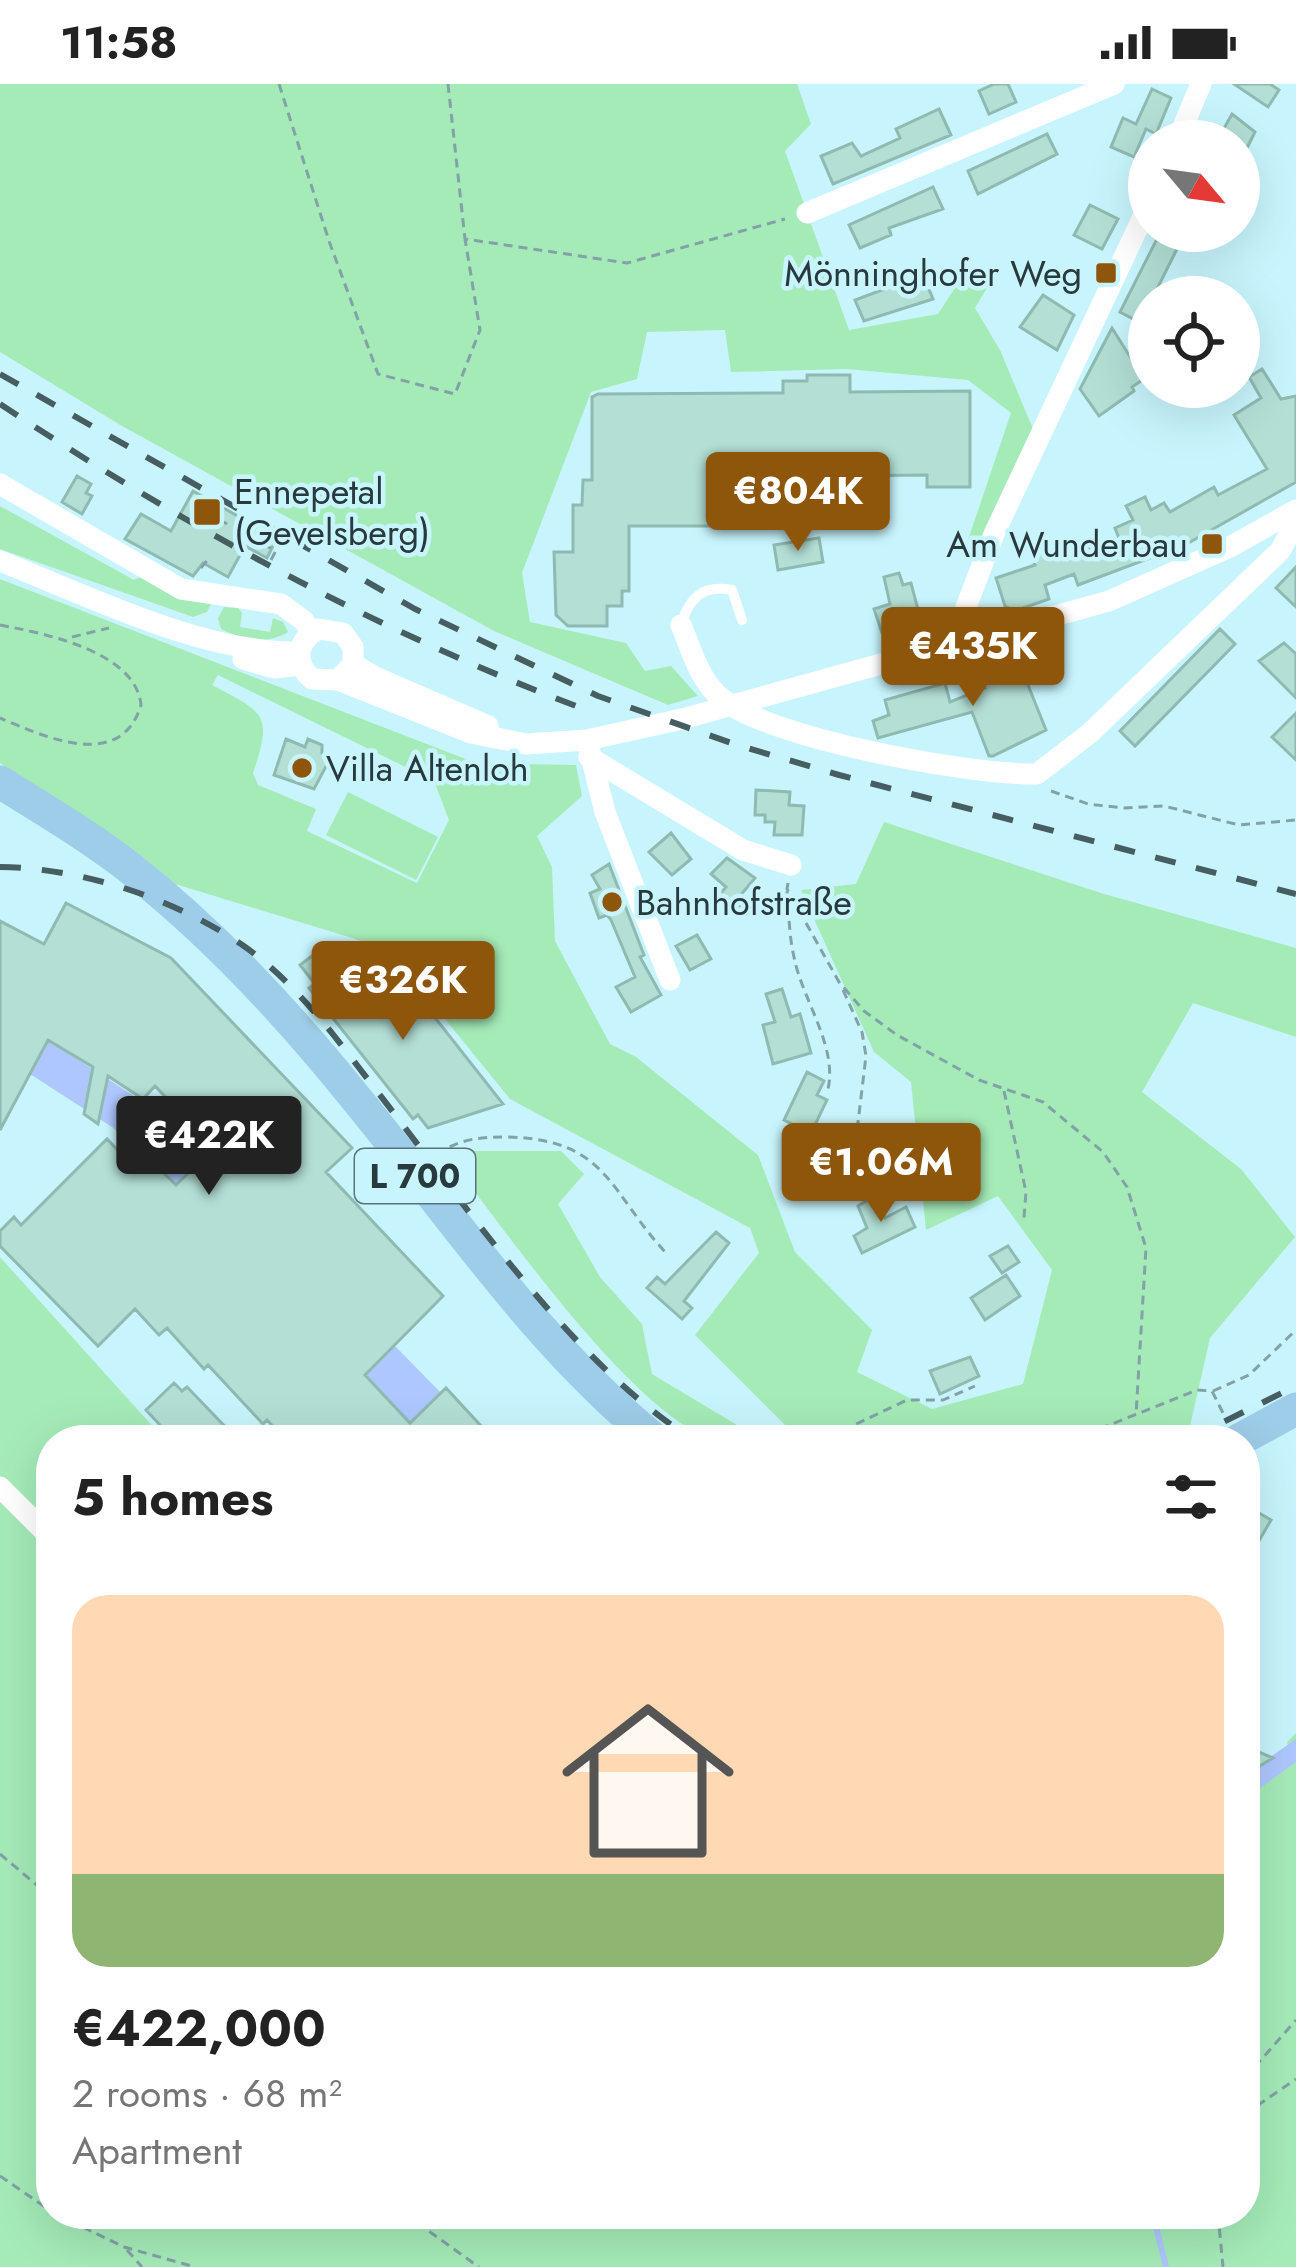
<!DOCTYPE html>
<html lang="en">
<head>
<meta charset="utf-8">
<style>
  :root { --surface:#fff; --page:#f2f2f2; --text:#222; --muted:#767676; --line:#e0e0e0; --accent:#8d560a }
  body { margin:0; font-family:Jost,sans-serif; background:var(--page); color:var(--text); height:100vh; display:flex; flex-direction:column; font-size:45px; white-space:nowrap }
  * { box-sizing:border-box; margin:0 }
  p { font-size:39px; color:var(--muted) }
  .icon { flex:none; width:66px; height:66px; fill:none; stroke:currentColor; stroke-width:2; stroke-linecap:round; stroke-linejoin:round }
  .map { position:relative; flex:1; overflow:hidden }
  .side { position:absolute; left:36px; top:1341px; width:1224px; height:804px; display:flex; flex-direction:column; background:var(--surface); border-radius:48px; box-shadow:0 12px 48px #0002 }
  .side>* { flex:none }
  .needle { width:78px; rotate:119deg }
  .controls { position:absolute; left:1128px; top:36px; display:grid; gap:24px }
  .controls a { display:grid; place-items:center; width:132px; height:132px; border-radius:50%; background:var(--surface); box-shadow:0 12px 48px #0002; font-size:60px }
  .price { position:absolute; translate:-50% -102px; padding:0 27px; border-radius:12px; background:var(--accent); color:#fff; font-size:39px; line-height:78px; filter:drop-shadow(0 3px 6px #0008) }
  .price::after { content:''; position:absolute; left:50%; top:72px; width:36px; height:27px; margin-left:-18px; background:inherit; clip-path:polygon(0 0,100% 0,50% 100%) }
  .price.selected { background:#222; color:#fff }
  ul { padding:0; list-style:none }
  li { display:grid; align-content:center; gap:24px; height:636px; padding:0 36px }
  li+li { border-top:3px solid var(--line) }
  li span { display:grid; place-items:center; height:372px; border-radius:36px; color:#555 }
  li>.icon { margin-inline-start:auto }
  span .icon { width:216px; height:216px; fill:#fffc; stroke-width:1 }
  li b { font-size:51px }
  h2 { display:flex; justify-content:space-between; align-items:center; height:144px; padding:0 36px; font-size:51px }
  .status { display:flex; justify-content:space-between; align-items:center; height:84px; padding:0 60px; background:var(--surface); direction:ltr }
  .status svg { height:33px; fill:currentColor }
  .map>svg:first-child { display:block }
  .green { fill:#a5ebb8; fill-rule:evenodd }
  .water { fill:#aec7fe }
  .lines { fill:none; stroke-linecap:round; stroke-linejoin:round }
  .stream { stroke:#aec7fe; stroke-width:6 }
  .building { fill:#b3dfd5; stroke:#8fbab1; stroke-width:3 }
  .path { stroke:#81a2a7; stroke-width:3; stroke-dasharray:9 6; stroke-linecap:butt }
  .service { stroke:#fff; stroke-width:10 }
  .minor { stroke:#fff; stroke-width:21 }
  .primary { stroke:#9ecde9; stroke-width:33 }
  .rail { stroke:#465d61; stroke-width:6; stroke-dasharray:21 21; stroke-linecap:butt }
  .poi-dot { fill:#8d560a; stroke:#c8f5fd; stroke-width:4.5 }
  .labels { text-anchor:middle; stroke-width:9; stroke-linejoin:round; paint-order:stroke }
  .shield { fill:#c8f5fd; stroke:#587277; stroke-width:3 }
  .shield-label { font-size:33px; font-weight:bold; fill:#283a3d }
  .poi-label { font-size:36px; fill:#283a3d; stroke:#c8f5fd; text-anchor:start }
</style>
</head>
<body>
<div class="status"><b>11:58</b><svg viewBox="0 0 49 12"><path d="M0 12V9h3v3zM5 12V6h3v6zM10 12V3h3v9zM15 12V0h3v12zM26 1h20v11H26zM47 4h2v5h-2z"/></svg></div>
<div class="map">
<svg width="1296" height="2183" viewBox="0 0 1296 2183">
  <rect width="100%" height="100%" fill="#c8f5fd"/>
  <path class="green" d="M 0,0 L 797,0 L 811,40 L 785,67 L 849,246 L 938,230 L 958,199 L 996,189 L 975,224 L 1000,266 L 1033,345 L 987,465 L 968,456 L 1011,329 L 968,296 L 846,285 L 731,288 L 725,246 L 647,248 L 637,295 L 591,308 L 522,489 L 530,538 L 626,559 L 645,587 L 671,582 L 698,612 L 668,621 L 494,547 L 122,342 L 0,268 Z
    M 0,422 L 134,496 L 142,492 L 178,512 L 211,520 L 207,528 L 193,533 L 0,465 Z
    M 0,495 L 476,679 L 576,681 L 582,712 L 537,752 L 552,783 L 555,857 L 610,960 L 636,973 L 758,1071 L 795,1168 L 872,1246 L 857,1288 L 932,1325 L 1023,1300 L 1052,1186 L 998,1112 L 926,1146 L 911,998 L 874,968 L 801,806 L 856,800 L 884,738 L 1101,809 L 1296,864 L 1296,953 L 1193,919 L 1142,1008 L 1241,1085 L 1295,1153 L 1210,1254 L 1190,1342 L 1159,1356 L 785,1356 L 790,1346 L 695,1251 L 759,1169 L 750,1144 L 510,1015 L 388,865 L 172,799 L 0,679 ZM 218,591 L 434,697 L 449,736 L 417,799 L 307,747 L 316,725 L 258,701 L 253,689 C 273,630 265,629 212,601 Z
    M 224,523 L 238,524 L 242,529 L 240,543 L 270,548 L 273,534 L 283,538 L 288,548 C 267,561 242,556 221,545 L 218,534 Z
    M 348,708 L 438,753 L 416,796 L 326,751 Z
    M 469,1067 L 561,1067 L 584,1090 L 558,1120 L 600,1193 L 642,1240 L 652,1290 L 762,1356 C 748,1356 729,1359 716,1356 C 635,1335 501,1140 447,1071 Z
    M 0,1173 L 165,1356 L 51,1356 L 51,2130 L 1245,2130 L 1245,1698 L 1288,1662 L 1287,1658 L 1296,1649 L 1296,2183 L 0,2183 Z"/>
  <path class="water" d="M 48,956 L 214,1064 L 176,1101 L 112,1043 L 30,990 Z
    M 395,1262 L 441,1309 L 410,1339 L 365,1291 Z
    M 1296,1655 L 1296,1678 L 1245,1715 L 1245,1691 Z"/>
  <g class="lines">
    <path class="stream" d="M 1153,2130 L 1166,2183"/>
  </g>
  <path class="building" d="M 994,0 L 1008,0 L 1016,18 L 989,30 L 979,7 Z
    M 1234,0 L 1270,0 L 1279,6 L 1268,23 Z
    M 1152,5 L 1171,14 L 1156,50 L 1146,45 L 1134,73 L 1111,63 L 1123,34 L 1136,40 Z
    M 939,25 L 951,51 L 833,100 L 821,72 L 852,59 L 861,72 L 900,54 L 896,45 Z
    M 1232,30 L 1255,48 L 1247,64 L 1239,57 L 1217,57 Z
    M 1047,50 L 1057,70 L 978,110 L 968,87 Z
    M 933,103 L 943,125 L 889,144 L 891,151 L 860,164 L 849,141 Z
    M 1090,121 L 1118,135 L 1102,165 L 1074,151 Z
    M 1161,147 L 1186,147 L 1153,213 L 1149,213 L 1141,239 L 1120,228 Z
    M 903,198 L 906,205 L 926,198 L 933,215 L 864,237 L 855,216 Z
    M 1043,211 L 1074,231 L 1057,266 L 1020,243 Z
    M 1112,244 L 1144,295 L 1132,303 L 1134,307 L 1099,332 L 1080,305 Z
    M 1262,285 L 1281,315 L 1296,312 L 1296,398 L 1185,461 L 1078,501 L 1074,490 L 1045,501 L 1049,515 L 1014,527 L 1005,522 L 996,494 L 1035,481 L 1030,467 L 1044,463 L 1053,476 L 1119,454 L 1115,444 L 1133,436 L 1126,422 L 1145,413 L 1151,426 L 1164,419 L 1170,428 L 1214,403 L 1218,411 L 1267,385 L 1234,331 L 1261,314 L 1249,293 Z
    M 807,291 L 850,291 L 850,308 L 970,307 L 970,403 L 927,403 L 927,391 L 834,392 L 834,430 L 765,430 L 766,442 L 629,442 L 629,507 L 622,507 L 622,522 L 607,522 L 607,542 L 568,542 L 556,531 L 554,468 L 573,468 L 573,421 L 582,421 L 583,396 L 592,396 L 592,313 L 598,310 L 783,309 L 783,297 L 807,297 Z
    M 77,392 L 91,400 L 86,409 L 92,412 L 82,430 L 62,418 Z
    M 193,407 L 277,454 L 267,474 L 245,462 L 228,493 L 203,479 L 193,492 L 125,455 L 141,430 L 171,447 Z
    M 819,454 L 823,478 L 778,486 L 774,461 Z
    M 1296,483 L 1296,523 L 1276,504 Z
    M 899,489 L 903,501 L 911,499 L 921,537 L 882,549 L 874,525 L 890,520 L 884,493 Z
    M 1220,545 L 1235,560 L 1135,662 L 1120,647 Z
    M 1284,559 L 1296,570 L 1296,614 L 1259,577 Z
    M 1005,572 L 1017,593 L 1024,591 L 1046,646 L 993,672 L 989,672 L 972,628 L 878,654 L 873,637 L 889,631 L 885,616 L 945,599 L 950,618 L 985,604 L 977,588 Z
    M 1296,629 L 1296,676 L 1272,653 Z
    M 286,655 L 305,663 L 308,655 L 322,661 L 322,669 L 331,673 L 314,705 L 274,691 Z
    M 756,706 L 790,708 L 789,721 L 804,722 L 802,751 L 774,751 L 775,738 L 765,738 L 765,731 L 755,731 Z
    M 671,749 L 691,775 L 672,791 L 649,768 Z
    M 727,774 L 755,794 L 739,813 L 744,817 L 732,830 L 715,816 L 726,803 L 711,790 Z
    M 609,780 L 644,871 L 640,873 L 661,911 L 631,928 L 616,903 L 635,893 L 611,836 L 607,831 L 599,834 L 590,809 L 600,805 L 592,791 Z
    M 66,819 L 171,874 L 352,1064 L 326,1088 L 443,1212 L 365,1291 L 410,1339 L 446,1304 L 482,1343 L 468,1356 L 286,1356 L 267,1336 L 263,1340 L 208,1281 L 204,1285 L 167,1244 L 159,1251 L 135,1225 L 98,1262 L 0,1162 L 0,1147 L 14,1133 L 21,1141 L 107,1055 L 130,1079 L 139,1070 L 145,1071 L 176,1101 L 214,1064 L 155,1002 L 143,1015 L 108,992 L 98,1040 L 84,1030 L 93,983 L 48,956 L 0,1046 L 0,837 L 44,860 Z
    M 697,851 L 711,875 L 690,886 L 676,862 Z
    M 317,868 L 349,904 L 388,874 L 503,1020 L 428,1044 L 418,1031 L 413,1035 L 309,904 L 315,900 L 300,881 Z
    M 782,905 L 791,933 L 800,930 L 811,969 L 773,980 L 763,941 L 775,938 L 766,910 Z
    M 807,988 L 824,997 L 817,1011 L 827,1016 L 811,1049 L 784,1036 Z
    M 875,1111 L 885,1134 L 906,1123 L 915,1143 L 862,1169 L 854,1152 L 867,1144 L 858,1122 Z
    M 716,1148 L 729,1159 L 684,1217 L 692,1224 L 682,1235 L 647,1204 L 657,1193 L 665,1200 Z
    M 1008,1162 L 1019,1178 L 1002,1189 L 990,1172 Z
    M 1006,1191 L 1020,1212 L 985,1236 L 971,1214 Z
    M 970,1273 L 979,1292 L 940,1310 L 930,1287 Z
    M 174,1299 L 182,1307 L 187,1303 L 238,1356 L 174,1356 L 146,1326 Z
    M 1245,1421 L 1271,1436 L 1245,1481 Z
    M 1245,1662 L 1273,1674 L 1245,1691 Z"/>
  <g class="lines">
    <path class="path" d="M 279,0 L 329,157 L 378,290 L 455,310 L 480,246 L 465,155
      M 448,0 L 465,155 L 627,179 L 785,135
      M 208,429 L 227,440
      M 263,460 L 276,467
      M 271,476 L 281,457
      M 201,484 L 209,474
      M 0,541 C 42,549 136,567 141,621 C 121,688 45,653 0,634
      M 72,553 L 109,544
      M 1051,707 L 1088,720 L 1124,724 L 1164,722 L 1239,741 L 1296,736
      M 788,799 L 787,805 L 839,898 L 864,927 L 897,951 L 979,996 L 1043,1018 L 1103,1068 L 1127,1103 L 1146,1164 L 1136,1331
      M 787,807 C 789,829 789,852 794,873 C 802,916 840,965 827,1009
      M 843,906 L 862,948 L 866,972 L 856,1055 L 862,1073 L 893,1117
      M 1004,1007 L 1026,1108 L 1024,1134
      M 437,1071 C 459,1054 482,1053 509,1053 C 609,1056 609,1109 668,1171
      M 1213,1307 L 1249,1291 L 1296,1246
      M 865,1356 L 851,1353 L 852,1342 L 907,1316 L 943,1316 L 975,1302
      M 1072,1356 L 1197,1306 L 1212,1307 L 1225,1333
      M 0,1770 L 51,1813
      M 1245,1994 L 1296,1936
      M 1245,2030 L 1296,1995
      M 0,2092 L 51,2127
      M 56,2130 L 124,2163 L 195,2183
      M 405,2130 L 479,2183
      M 1218,2130 L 1223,2183
      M 127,2166 L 142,2183"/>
    <path class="service" d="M 681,541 C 689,514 703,500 732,506 L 742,536"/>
    <path class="minor" d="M 1177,57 L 1201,0
      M 807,129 L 1114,0
      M 0,400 L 181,505 L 281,520 L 304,537 L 311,548
      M 0,477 C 91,513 201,569 299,568
      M 681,541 C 692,567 699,596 721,614 C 769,655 971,691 1037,690 L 1090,649 L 1280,467 L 1295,440 L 1290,429
      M 965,558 L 963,531 L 994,450 L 1149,120
      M 243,575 L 274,584 L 301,581
      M 353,580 L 377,594 L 488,642
      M 338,596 L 353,580 L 353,563 L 343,549 L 319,545 C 297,556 293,578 312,595 L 338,596 L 471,649 L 526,660 L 587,656 L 682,635 L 1109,517 L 1230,463 L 1296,426
      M 587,656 L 605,728 L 670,896
      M 589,673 L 743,766 L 791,781
      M 0,1403 L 51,1454"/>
    <path class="primary" d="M 0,698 C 44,726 89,752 130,784 C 213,849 288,930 354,1012 C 452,1131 535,1258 655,1356
      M 1239,1356 L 1296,1325"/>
    <path class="rail" d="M 0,290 L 415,525 L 598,612 L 734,660 L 839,691 L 1296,810
      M 0,320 C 186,443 385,552 595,629
      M 0,783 C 82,784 173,814 241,860 C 296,898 336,954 376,1006 C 465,1120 572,1280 694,1356
      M 1187,1356 L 1296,1302"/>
  </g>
  <g class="poi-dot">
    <rect x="1094" y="177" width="24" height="24" rx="6"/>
    <rect x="192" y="413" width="30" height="30" rx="6"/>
    <rect x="1200" y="448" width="24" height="24" rx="6"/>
    <circle cx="302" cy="684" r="12"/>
    <circle cx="612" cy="818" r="12"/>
  </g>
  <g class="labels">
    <rect class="shield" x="355" y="1065" width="120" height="54" rx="9"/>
    <g class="shield-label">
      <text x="415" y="1104">L 700</text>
    </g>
    <g class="poi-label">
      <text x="1082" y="202" text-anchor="end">Mönninghofer Weg</text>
      <text x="234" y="420">Ennepetal<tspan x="234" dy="41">(Gevelsberg)</tspan></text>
      <text x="1188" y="473" text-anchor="end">Am Wunderbau</text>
      <text x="326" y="697">Villa Altenloh</text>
      <text x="636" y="831">Bahnhofstraße</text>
    </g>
  </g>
</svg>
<div class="controls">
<a><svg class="needle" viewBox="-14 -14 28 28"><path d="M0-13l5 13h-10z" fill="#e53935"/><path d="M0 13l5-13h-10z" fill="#767676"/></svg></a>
<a><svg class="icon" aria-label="locate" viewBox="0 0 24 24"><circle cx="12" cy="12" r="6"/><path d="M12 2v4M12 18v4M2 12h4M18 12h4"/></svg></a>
</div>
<b class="price" style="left:798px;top:470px">€804K</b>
<b class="price" style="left:973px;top:625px">€435K</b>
<b class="price" style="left:403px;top:959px">€326K</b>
<b class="price selected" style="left:209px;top:1114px">€422K</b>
<b class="price" style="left:881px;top:1141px">€1.06M</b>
<section class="side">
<h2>5 homes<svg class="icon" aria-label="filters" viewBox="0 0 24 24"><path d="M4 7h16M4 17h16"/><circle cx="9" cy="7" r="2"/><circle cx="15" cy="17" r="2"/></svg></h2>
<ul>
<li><span style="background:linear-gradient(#ffd9b3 75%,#8fb573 0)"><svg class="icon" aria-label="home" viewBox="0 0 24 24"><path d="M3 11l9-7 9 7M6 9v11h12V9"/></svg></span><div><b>€422,000</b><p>2 rooms · 68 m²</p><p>Apartment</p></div></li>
</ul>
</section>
</div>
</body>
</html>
